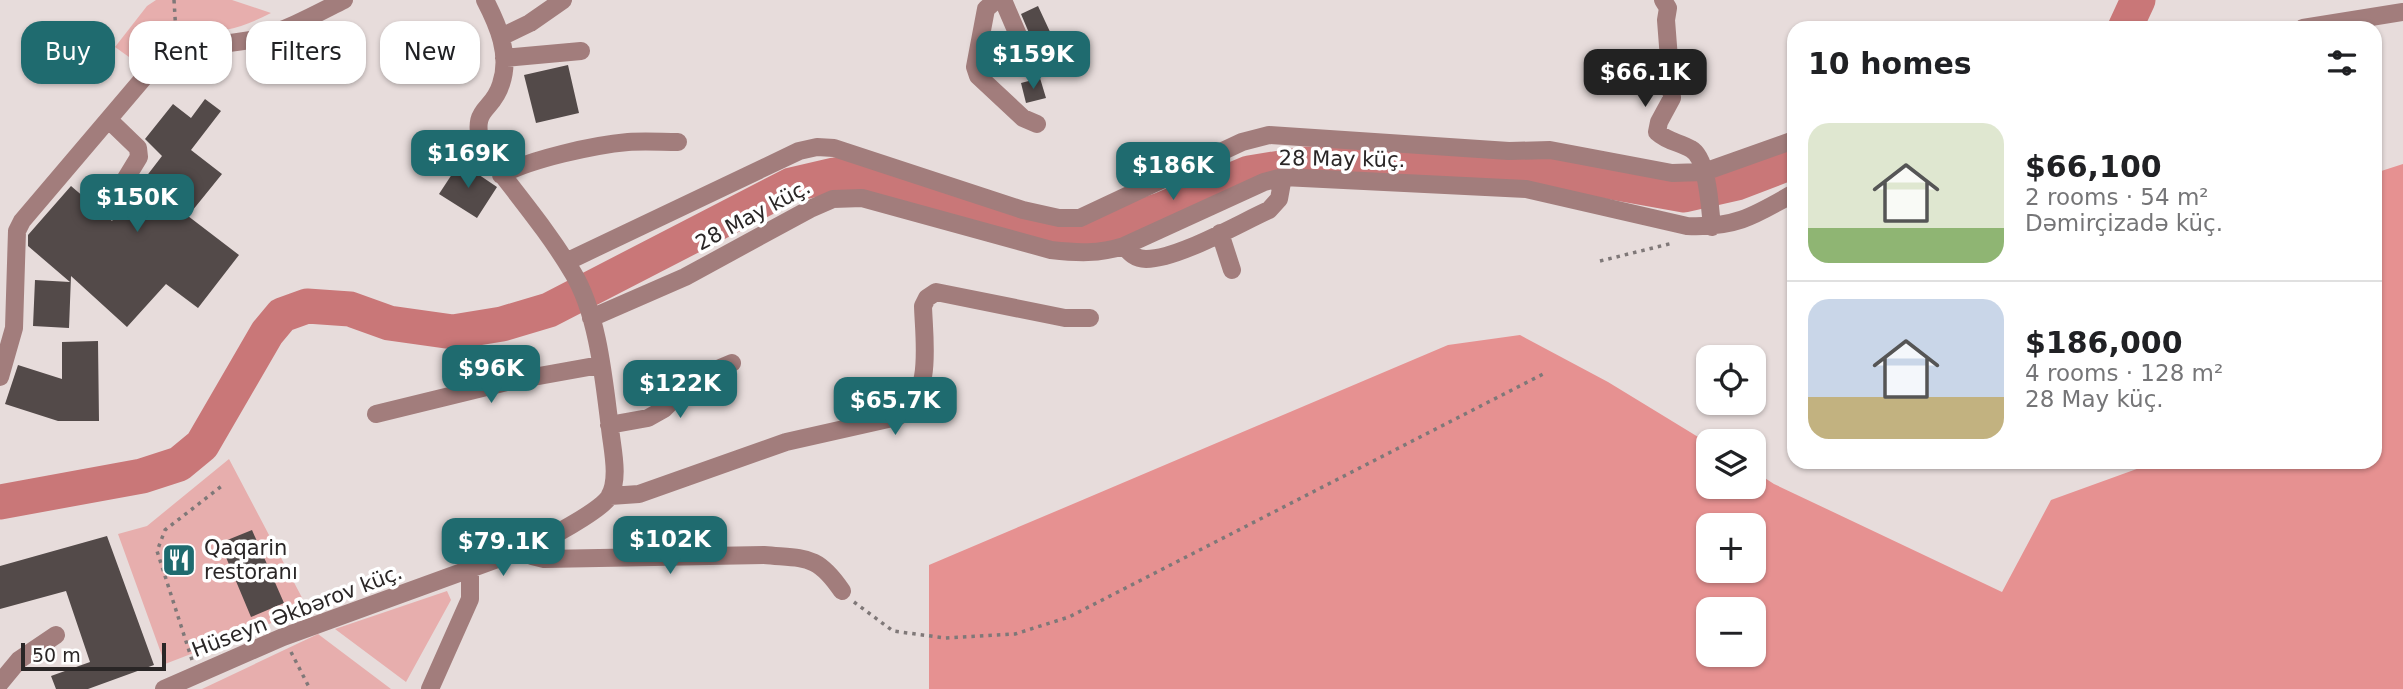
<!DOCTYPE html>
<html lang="en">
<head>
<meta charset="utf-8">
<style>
  :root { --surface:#fff; --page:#f6f6f6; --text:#202124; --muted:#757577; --line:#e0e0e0; --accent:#1f6b6f }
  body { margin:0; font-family:"DejaVu Sans",sans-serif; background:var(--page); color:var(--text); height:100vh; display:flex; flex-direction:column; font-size:26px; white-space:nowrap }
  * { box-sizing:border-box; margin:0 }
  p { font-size:23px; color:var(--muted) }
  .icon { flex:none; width:38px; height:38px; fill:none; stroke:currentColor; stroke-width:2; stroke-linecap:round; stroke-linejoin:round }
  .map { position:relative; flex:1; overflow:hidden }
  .panel { position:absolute; left:1787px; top:21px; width:595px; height:448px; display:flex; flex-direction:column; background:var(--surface); border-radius:21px; box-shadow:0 2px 5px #0004 }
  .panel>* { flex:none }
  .top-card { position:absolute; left:21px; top:21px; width:665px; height:63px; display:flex; gap:14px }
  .fabs { position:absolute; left:1696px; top:345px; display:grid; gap:14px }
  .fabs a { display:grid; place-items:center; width:70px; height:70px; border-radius:14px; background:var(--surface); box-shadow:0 2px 5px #0004; font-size:35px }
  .scale { position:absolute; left:21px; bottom:18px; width:145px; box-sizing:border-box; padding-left:7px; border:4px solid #2a2626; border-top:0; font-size:19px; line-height:24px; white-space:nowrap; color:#2a2626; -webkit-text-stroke:5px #fff; paint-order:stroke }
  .price { position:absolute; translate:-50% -60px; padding:0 16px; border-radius:14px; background:var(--accent); color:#fff; font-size:23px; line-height:46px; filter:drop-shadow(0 2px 4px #0008) }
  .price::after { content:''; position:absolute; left:50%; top:42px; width:21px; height:16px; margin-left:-10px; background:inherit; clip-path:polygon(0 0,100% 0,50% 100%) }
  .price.on { background:#222; color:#fff }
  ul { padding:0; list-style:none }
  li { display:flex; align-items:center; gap:21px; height:175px; padding:0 21px }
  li+li { border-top:2px solid var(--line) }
  li span { display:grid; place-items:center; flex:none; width:196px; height:140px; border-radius:21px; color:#555 }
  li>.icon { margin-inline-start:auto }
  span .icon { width:84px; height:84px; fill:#fffc; stroke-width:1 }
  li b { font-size:30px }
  h2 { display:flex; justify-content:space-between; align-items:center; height:84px; padding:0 21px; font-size:30px }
  .chip { padding:0 24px; border-radius:21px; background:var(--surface); box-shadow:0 2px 5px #0004; font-size:24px; line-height:63px }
  .chip.on { background:var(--accent); color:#fff }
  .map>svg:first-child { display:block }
  .green { fill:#e7aead }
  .forest { fill:#e69191; fill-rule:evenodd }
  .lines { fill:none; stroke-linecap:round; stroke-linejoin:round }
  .river { stroke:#c97778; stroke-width:35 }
  .building { fill:#534a49 }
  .path { stroke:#7f7878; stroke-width:3.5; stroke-dasharray:3.5 5; stroke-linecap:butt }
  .minor { stroke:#a27d7c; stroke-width:18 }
  .labels { text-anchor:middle; stroke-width:7; stroke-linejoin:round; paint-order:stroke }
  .street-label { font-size:21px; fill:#2a2626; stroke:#fff }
  .poi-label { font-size:21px; fill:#2a2626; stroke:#fff; text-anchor:start }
</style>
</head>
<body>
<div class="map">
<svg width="2403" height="689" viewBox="0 0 2403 689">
  <rect width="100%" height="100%" fill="#e7dcdb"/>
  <path class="green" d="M 156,0 L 232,0 L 271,13 C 255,21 242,27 225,30 C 190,35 151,26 129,57 L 115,47 L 147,6 Z
    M 229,459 L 308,609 L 165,664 L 118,534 L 147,526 Z
    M 447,591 L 451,600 L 406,682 L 335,629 Z
    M 318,634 L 391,689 L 202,689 Z"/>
  <path class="forest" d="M 2403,164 L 2403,689 L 929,689 L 929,565 L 1448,345 L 1520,335 L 1608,382 L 1708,443 L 1708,486 L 1754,486 L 1754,471 L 1774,484 L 2002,592 L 2051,500 L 2156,462 L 2375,462 L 2375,173 ZM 1708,525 L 1754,525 L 1754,570 L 1708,570 ZM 1708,609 L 1754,609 L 1754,654 L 1708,654 Z"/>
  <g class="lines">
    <path class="river" d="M 2125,28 L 2138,0
      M 0,502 L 142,476 L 179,464 L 202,445 L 267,333 L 282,315 L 307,306 L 350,309 L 389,323 L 453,332 L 502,324 L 549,310 L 791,185 L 834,175 L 862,177 L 1031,230 L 1090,234 L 1163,209 L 1249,173 L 1305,164 L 1489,167 L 1578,176 L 1684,195 L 1737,183 L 1794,161"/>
  </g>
  <path class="building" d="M 1038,6 L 1065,64 L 1046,73 L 1021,14 Z
    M 568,65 L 579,113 L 536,123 L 524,75 Z
    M 1040,78 L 1046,98 L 1026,103 L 1021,83 Z
    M 205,99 L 221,111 L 191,150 L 222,174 L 188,216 L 239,255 L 198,308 L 166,284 L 127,327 L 71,276 L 69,328 L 33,326 L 35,280 L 70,282 L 28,246 L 28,235 L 71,186 L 112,221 L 162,156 L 145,139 L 173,104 L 191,118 Z
    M 460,162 L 497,187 L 477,218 L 439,194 Z
    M 98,341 L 99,421 L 58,421 L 5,404 L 18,365 L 62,379 L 62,342 Z
    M 252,530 L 284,603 L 251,617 L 220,543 Z
    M 107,536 L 154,665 L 88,689 L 56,689 L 51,676 L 90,662 L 66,591 L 0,609 L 0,566 Z"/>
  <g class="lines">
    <path class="path" d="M 174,0 L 176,33
      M 1600,261 L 1673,243
      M 854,602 L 893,631 L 945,638 L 1015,634 L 1069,617 L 1545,373
      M 291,652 L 310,689
      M 192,660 L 157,551 L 165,530 L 223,485"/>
    <path class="minor" d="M 996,0 L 986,9 L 975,67 L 978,76 L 1023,118 L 1037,124
      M 1003,0 L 1030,63
      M 1663,0 L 1668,8 L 1666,20 L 1672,98 L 1659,122 L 1657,132 C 1668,142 1679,142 1691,149 C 1708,158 1710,209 1712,227
      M 2303,28 L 2403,12
      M 501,37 L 530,23 L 563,0
      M 504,58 L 581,51
      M 110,121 L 138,148 L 139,157 L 114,198
      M 501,175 C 531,159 594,145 628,142 C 645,141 662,142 678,142
      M 1220,233 L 1232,270
      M 1124,246 C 1130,253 1135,259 1146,259 C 1178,259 1238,224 1269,210 L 1279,199 L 1283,177
      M 566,262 L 799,151 L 817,147 L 834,148 L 1023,210 L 1059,218 L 1080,218 L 1242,142 L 1269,135 L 1509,151 L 1550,150 L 1672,173 L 1704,172 L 1794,140
      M 591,318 L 685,277 L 810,209 L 833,199 L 862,198 L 1051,250 C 1077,253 1099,254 1124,246 L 1264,182 L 1283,177 L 1526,189 L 1687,226 C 1735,228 1754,216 1794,193
      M 0,377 L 14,328 L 17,231 L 22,221 L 158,61 C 183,41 227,47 259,38 C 289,29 316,14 344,0
      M 376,414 L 511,381 L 600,365
      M 609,425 L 648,418 L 664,409 L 694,379 L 732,363
      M 610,496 L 639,494 L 786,442 L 897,417 C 934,397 924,342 923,306 L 927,298 L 936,292 L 1065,318 L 1090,318
      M 528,548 L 532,556 L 544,559 L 764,555 C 806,559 817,554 842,591
      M 0,683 L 19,660 L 56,635
      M 164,689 L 283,637 L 528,548 C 545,540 599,512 609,497 C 620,479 612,448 610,428 C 604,381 598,314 573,273 C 547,229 512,189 482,148 C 470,105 492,114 501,84 C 511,55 498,25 485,0
      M 430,689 L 470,599 L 470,569"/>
  </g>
  <defs>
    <g id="restaurant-square" transform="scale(1.75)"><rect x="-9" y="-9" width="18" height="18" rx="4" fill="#1f6b6f" stroke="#fff"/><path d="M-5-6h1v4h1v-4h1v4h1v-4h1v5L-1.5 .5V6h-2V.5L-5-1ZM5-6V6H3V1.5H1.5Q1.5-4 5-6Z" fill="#fff"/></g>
  </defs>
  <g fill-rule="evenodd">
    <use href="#restaurant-square" x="179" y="560"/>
  </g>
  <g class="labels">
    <g class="street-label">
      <text transform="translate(1342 159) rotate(1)" y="7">28 May küç.</text>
      <text transform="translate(753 215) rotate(-28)" y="7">28 May küç.</text>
      <text transform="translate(297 611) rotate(-21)" y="7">Hüseyn Əkbərov küç.</text>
    </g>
    <g class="poi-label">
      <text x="204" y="555">Qaqarin<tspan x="204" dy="24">restoranı</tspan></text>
    </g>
  </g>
</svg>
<div class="fabs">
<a><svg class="icon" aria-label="locate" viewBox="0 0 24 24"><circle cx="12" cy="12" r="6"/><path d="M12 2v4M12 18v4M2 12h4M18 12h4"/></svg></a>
<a><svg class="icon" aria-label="layers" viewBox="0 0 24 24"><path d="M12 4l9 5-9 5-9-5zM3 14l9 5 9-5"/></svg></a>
<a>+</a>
<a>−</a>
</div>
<div class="scale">50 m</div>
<b class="price" style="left:1033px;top:91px">$159K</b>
<b class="price on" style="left:1645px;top:109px">$66.1K</b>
<b class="price" style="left:468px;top:190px">$169K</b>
<b class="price" style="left:1173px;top:202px">$186K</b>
<b class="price" style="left:137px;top:234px">$150K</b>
<b class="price" style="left:491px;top:405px">$96K</b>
<b class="price" style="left:680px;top:420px">$122K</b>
<b class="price" style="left:895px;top:437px">$65.7K</b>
<b class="price" style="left:670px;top:576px">$102K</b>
<b class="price" style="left:503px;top:578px">$79.1K</b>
<div class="top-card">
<a class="chip on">Buy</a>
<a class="chip">Rent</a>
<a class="chip">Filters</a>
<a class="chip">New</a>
</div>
<section class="panel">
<h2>10 homes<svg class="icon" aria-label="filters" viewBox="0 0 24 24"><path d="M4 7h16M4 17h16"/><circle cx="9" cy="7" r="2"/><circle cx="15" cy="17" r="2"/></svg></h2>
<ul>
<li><span style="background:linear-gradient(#dfe7d0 75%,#8fb573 0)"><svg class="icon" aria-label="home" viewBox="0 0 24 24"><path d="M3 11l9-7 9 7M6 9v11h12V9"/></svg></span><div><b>$66,100</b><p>2 rooms · 54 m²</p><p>Dəmirçizadə küç.</p></div></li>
<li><span style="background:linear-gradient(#c9d6e8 70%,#c2b280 0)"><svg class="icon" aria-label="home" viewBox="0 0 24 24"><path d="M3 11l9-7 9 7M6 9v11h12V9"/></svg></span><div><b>$186,000</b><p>4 rooms · 128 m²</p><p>28 May küç.</p></div></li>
</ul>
</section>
</div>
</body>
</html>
